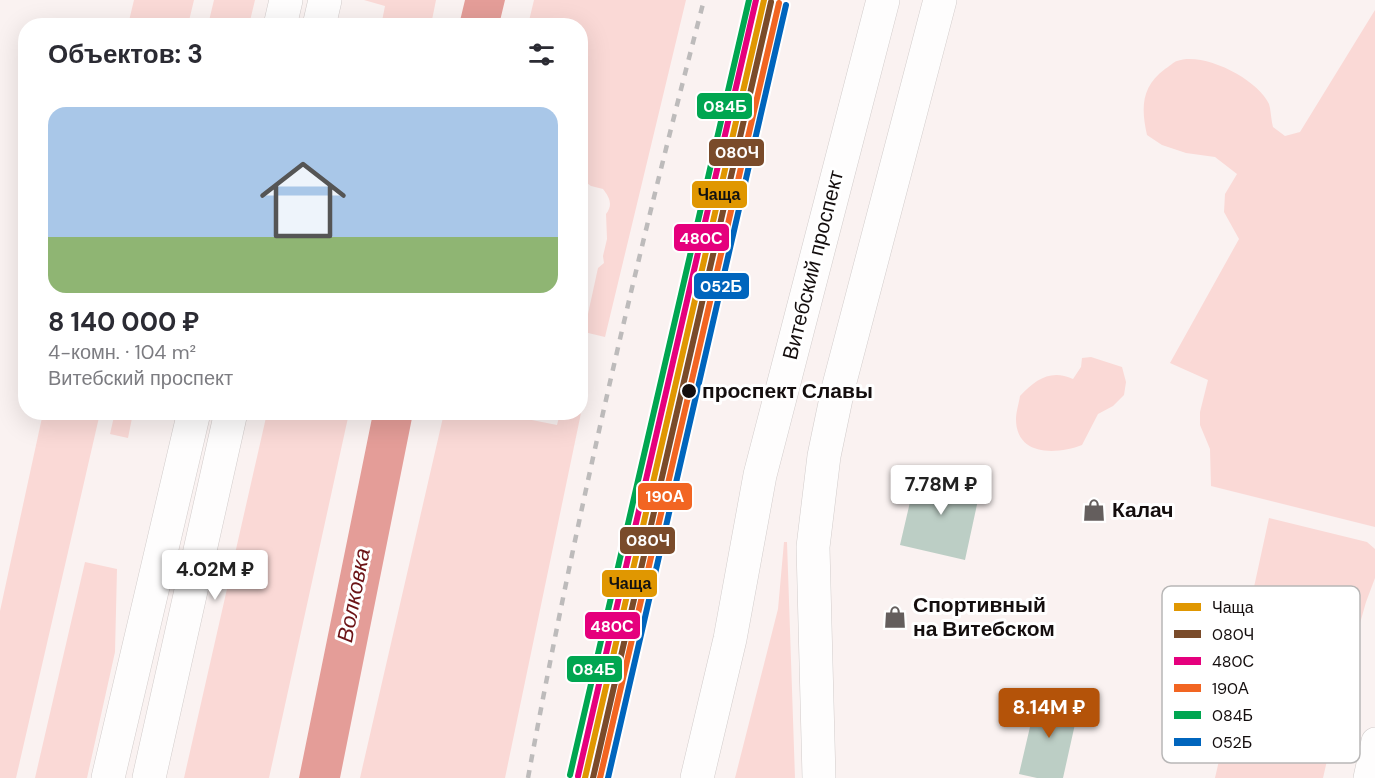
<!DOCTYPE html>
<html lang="ru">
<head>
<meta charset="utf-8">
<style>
  :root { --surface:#fff; --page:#f7f7f7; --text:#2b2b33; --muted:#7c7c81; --accent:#b45309 }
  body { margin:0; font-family:"DM Sans",sans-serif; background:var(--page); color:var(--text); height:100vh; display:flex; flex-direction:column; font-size:22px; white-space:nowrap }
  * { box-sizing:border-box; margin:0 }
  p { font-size:20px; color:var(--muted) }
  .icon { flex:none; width:33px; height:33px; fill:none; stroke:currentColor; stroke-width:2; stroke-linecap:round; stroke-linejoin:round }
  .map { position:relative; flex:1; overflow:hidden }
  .panel { position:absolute; left:18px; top:18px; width:570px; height:402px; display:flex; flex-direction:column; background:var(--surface); border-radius:24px; box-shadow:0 6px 24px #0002 }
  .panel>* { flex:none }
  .price { position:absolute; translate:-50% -51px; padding:0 14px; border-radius:6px; background:#fff; color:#222; font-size:20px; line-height:39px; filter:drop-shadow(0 2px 3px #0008) }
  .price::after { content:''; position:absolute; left:50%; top:36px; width:18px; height:14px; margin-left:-9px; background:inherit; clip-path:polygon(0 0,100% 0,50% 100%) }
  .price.on { background:var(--accent); color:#fff }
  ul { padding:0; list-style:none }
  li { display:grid; align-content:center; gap:12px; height:318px; padding:0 30px }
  li span { display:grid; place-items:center; height:186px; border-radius:18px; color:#555 }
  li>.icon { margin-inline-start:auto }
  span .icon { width:108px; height:108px; fill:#fffc; stroke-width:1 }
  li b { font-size:26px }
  h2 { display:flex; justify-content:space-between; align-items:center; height:72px; padding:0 30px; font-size:26px }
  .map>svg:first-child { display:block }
  .green { fill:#fad9d6 }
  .water { fill:#e49d98 }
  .building { fill:#bccec5 }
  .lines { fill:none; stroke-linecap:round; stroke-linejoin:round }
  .street-casing { stroke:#d2cccb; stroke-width:28 }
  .secondary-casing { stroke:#d2cccb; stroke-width:34 }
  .primary-casing { stroke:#d2cccb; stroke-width:34 }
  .street { stroke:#fefdfd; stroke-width:27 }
  .secondary { stroke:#fefdfd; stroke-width:33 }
  .primary { stroke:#fefdfd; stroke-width:33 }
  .rail { stroke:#bdbbbb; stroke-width:4.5; stroke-dasharray:8 8; stroke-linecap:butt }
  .rail-1-casing { stroke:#fff; stroke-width:10 }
  .rail-2-casing { stroke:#fff; stroke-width:10 }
  .rail-3-casing { stroke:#fff; stroke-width:10 }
  .rail-4-casing { stroke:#fff; stroke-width:10 }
  .rail-5-casing { stroke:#fff; stroke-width:10 }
  .rail-6-casing { stroke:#fff; stroke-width:10 }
  .rail-1 { stroke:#e09701; stroke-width:6 }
  .rail-2 { stroke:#7a4b2a; stroke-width:6 }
  .rail-3 { stroke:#e5007d; stroke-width:6 }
  .rail-4 { stroke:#f26522; stroke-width:6 }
  .rail-5 { stroke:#00a651; stroke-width:6 }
  .rail-6 { stroke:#0065bd; stroke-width:6 }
  .stop-dot { fill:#140e0e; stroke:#fff; stroke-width:2 }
  .labels { text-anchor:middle; stroke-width:6; stroke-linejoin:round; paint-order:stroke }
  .street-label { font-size:21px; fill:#140e0e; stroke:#fff }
  .stop-label { font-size:21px; font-weight:bold; fill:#140e0e; stroke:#fff; text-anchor:start }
  .poi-label { font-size:21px; font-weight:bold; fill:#140e0e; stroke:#fff; text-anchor:start }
  .water-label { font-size:22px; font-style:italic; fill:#6c1316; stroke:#fff }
  .key { fill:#fff; stroke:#b8b7b7; stroke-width:1.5 }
  .key-label { font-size:16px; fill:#140e0e }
  .line-badge { stroke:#fff; stroke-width:2 }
  .badge-label { font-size:16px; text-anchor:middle; font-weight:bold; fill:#fff }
  .pale-badge-label { font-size:16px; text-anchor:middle; font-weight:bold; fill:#111 }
</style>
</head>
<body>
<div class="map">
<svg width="1375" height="778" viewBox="0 0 1375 778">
  <rect width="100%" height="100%" fill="#faf2f1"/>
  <path class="green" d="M 134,0 L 194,0 L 188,25 L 128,25 Z
    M 214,0 L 255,0 L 249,25 L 208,25 Z
    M 364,0 L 436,0 L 431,25 L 381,26 L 385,6 Z
    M 534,0 L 686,0 L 605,337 L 584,332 L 598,268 L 604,263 L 603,256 L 607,239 L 606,214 C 613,205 610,198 603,189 L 591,186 L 581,179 L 580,26 L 528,25 Z
    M 1375,10 L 1375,527 L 1211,486 L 1210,449 L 1200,425 L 1200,412 L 1208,380 L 1170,363 L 1239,239 L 1224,212 L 1225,194 L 1237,174 L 1215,157 L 1186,153 L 1162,145 L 1147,135 C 1141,108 1141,87 1165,69 C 1169,67 1173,62 1177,61 C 1203,51 1258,79 1269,104 C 1271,110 1271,120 1273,127 L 1285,136 L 1300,132 Z
    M 1091,357 L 1122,367 L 1126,382 L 1124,395 L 1113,406 L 1098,414 L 1082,445 C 1056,455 1016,456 1016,419 C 1016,412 1019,403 1020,396 C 1036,379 1051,369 1073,379 L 1081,367 L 1082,358 Z
    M 581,388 L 586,389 L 505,778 L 360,778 L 444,413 L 496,413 L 557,425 L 560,413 L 580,412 Z
    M 115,412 L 133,413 L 128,438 L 110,434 Z
    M 43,413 L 100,413 L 16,778 L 0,778 L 0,611 Z
    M 267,413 L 349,413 L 269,778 L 184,778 Z
    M 1269,518 L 1367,542 L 1375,549 L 1375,578 L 1366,602 L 1353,648 L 1246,624 Z
    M 784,542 L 787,542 L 795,778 L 735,778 L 778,609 Z
    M 85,562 L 117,569 L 115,652 L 87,778 L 35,778 Z
    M 1242,660 L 1345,682 L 1323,778 L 1215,778 Z"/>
  <path class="water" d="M 465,0 L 505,0 L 499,25 L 459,25 Z
    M 373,413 L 413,413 L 340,778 L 299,778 Z"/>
  <path class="building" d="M 917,472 L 981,486 L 965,560 L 900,545 Z
    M 1037,697 L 1079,706 L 1063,778 L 1037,778 L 1019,774 Z"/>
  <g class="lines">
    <g class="street-casing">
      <path id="street" d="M 1367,778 L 1375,741"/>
    </g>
    <g class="secondary-casing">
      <path id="secondary" d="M 280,26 L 286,0
        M 319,26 L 325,0
        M 108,778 L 194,412
        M 149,778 L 231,412"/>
    </g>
    <g class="primary-casing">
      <path id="primary" d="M 697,778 L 730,639 L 760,475 L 883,0
        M 819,778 L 813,547 L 824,456 L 838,389 L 940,0"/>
    </g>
    <use href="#street" class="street"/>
    <use href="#secondary" class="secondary"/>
    <use href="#primary" class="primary"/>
    <path class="rail" d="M 528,778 C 576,516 637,257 704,0"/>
    <g class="rail-1-casing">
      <path id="rail-1" d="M 585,778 L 764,0"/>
    </g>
    <g class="rail-2-casing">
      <path id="rail-2" d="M 593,778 L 771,2"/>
    </g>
    <g class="rail-3-casing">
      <path id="rail-3" d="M 578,776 L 756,0"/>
    </g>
    <g class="rail-4-casing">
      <path id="rail-4" d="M 600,778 L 779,3"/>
    </g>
    <g class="rail-5-casing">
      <path id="rail-5" d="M 570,775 L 749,0"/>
    </g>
    <g class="rail-6-casing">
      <path id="rail-6" d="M 608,778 L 786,5"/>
    </g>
    <use href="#rail-1" class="rail-1"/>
    <use href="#rail-2" class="rail-2"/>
    <use href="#rail-3" class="rail-3"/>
    <use href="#rail-4" class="rail-4"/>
    <use href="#rail-5" class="rail-5"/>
    <use href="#rail-6" class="rail-6"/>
  </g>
  <defs>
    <g id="shop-bare" transform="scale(1.8)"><path d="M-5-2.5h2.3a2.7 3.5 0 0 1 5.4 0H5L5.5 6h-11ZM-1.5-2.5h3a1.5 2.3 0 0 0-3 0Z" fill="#645e5d" stroke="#fff" stroke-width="2.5" paint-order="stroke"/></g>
  </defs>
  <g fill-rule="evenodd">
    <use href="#shop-bare" x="1094" y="510"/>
    <use href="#shop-bare" x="895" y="617"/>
  </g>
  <circle class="stop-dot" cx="689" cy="391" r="8"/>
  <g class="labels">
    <g class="street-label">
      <text transform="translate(813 265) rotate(-76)" y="7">Витебский проспект</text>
    </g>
    <g class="stop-label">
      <text x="702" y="398">проспект Славы</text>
    </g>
    <g class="poi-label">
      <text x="1112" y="517">Калач</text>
      <text x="913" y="612">Спортивный<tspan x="913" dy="24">на Витебском</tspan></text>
    </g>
    <g class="water-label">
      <text transform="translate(353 595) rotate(-79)" y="8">Волковка</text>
    </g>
  </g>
  <rect x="1162" y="586" width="198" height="177" rx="9" class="key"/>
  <rect x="1174" y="603" width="27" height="8" fill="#e09701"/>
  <rect x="1174" y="630" width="27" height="8" fill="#7a4b2a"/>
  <rect x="1174" y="657" width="27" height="8" fill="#e5007d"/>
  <rect x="1174" y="684" width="27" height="8" fill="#f26522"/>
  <rect x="1174" y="711" width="27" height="8" fill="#00a651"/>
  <rect x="1174" y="738" width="27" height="8" fill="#0065bd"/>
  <g class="key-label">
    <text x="1212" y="613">Чаща</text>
    <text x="1212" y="640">080Ч</text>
    <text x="1212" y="667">480С</text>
    <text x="1212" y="694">190А</text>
    <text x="1212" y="721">084Б</text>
    <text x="1212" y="748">052Б</text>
  </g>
  <g class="line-badge">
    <rect x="696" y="92" width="57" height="28" rx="6" fill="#00a651"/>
    <rect x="708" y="138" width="57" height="29" rx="6" fill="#7a4b2a"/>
    <rect x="691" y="180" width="57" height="29" rx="6" fill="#e09701"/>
    <rect x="673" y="223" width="57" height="29" rx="6" fill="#e5007d"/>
    <rect x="693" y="272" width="57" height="28" rx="6" fill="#0065bd"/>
    <rect x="637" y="482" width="56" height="29" rx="6" fill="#f26522"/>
    <rect x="619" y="526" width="57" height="29" rx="6" fill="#7a4b2a"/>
    <rect x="601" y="569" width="57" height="29" rx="6" fill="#e09701"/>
    <rect x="584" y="611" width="57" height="29" rx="6" fill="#e5007d"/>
    <rect x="566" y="655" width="57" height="28" rx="6" fill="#00a651"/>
  </g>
  <g class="badge-label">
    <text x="725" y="112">084Б</text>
    <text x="737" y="158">080Ч</text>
    <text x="701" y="244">480С</text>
    <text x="721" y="292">052Б</text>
    <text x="665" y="502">190А</text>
    <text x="648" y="546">080Ч</text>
    <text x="612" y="632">480С</text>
    <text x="594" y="675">084Б</text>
  </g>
  <g class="pale-badge-label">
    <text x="719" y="200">Чаща</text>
    <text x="630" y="589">Чаща</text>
  </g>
</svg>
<b class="price" style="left:941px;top:516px">7.78M ₽</b>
<b class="price" style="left:215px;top:601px">4.02M ₽</b>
<b class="price on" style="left:1049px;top:739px">8.14M ₽</b>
<section class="panel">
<h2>Объектов: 3<svg class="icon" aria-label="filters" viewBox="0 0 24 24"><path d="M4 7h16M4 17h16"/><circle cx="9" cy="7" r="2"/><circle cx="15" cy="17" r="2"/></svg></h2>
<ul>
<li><span style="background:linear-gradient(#a9c7e8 70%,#8fb573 0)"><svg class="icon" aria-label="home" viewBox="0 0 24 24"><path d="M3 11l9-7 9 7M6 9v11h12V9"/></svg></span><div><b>8 140 000 ₽</b><p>4-комн. · 104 m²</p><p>Витебский проспект</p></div></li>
</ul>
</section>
</div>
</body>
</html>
